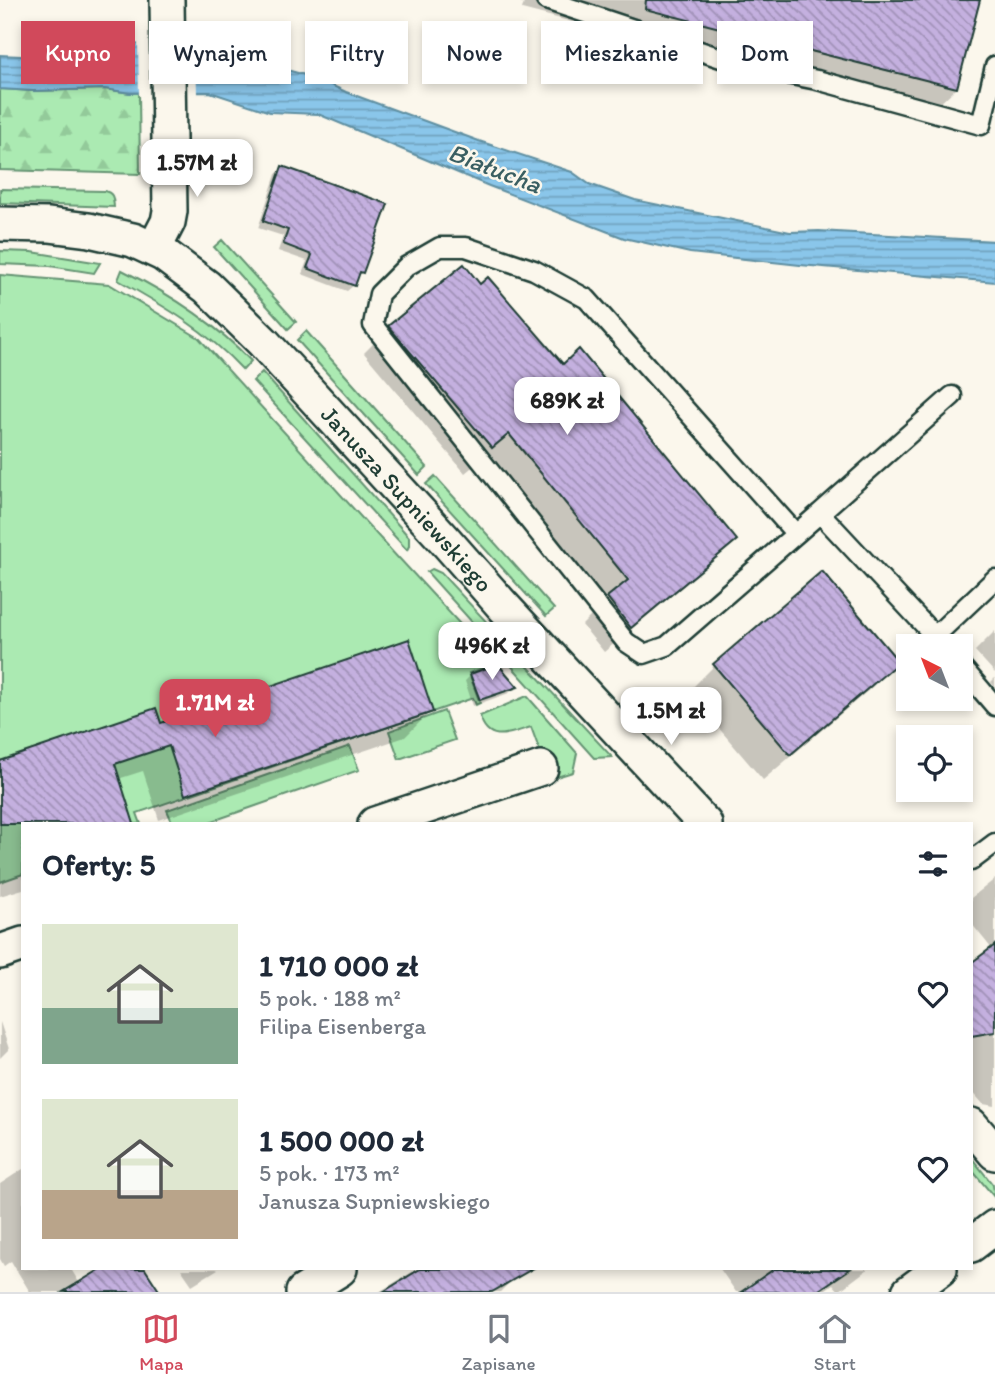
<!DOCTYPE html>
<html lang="pl">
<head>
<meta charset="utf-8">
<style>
  :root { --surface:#fff; --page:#f6f6f7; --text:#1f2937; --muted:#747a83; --line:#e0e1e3; --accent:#d1495b }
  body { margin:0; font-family:Itim,sans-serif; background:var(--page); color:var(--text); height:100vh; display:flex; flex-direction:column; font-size:26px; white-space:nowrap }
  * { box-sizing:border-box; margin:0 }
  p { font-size:23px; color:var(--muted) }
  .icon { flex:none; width:38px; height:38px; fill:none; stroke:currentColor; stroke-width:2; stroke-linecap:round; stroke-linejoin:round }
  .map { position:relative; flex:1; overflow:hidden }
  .side { position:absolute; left:21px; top:822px; width:952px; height:448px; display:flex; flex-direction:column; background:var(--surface); border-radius:0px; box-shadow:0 4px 10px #0003 }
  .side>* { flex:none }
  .hud { position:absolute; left:21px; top:21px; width:954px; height:63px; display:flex; gap:14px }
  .needle { width:46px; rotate:318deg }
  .tools { position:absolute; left:896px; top:634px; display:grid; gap:14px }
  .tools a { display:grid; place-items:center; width:77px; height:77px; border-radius:0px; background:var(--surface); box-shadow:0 4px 10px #0003; font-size:35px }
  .price { position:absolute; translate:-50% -60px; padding:0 16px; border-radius:14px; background:#fff; color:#222; font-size:23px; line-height:46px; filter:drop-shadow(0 2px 4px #0008) }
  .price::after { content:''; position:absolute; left:50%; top:42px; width:21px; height:16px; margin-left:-10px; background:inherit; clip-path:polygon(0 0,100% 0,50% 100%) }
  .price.on { background:var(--accent); color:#fff }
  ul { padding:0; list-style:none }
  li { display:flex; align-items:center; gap:21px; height:175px; padding:0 21px }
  li span { display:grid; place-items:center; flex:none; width:196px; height:140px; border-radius:0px; color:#555 }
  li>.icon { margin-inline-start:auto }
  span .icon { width:84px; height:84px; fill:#fffc; stroke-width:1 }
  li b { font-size:30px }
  h2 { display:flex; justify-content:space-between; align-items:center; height:84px; padding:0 21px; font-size:30px }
  .tag { padding:0 24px; border-radius:0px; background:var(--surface); box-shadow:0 4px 10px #0003; font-size:24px; line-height:63px }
  .tag.on { background:var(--accent); color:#fff }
  .dock { display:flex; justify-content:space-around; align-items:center; height:98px; border-top:2px solid var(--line); background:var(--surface); font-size:19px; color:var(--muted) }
  .dock a { display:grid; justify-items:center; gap:4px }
  .dock .on { color:var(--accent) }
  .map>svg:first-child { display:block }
  .green { fill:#abeab2; stroke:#659473; stroke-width:2 }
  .forest { fill:url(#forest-firs); stroke:#659473; stroke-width:2 }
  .water { fill:url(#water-rules); stroke:#5f8fa1; stroke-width:2 }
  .pier { fill:#fbf7ec }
  .shadow { fill:#0003 }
  .building { fill:url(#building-back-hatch); stroke:#1f3d34; stroke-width:2 }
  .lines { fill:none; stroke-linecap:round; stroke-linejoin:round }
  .service-casing { stroke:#1f3d34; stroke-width:23 }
  .minor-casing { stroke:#1f3d34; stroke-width:38 }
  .service { stroke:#fbf7ec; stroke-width:18 }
  .minor { stroke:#fbf7ec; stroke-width:33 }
  .labels { text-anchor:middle; stroke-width:5; stroke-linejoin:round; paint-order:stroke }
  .street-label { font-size:24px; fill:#1f3d34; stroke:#fbf7ec }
  .water-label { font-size:26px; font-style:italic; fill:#3a5f62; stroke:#fbf7ec }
</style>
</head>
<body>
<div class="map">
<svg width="995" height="1292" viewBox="0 0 995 1292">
  <defs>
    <pattern id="forest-firs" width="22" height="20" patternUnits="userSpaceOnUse" patternTransform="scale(1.75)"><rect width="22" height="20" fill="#abeab2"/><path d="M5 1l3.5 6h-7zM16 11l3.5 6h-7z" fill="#93ca9a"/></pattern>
    <pattern id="water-rules" width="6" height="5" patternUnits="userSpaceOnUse" patternTransform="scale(1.75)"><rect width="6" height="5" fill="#8ac6ea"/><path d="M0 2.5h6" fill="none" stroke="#70a2be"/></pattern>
    <pattern id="building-back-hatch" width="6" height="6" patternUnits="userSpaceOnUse" patternTransform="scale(1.75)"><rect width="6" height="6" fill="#c4b0df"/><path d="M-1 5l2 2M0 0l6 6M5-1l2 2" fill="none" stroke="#9f90b6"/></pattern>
  </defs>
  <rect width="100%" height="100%" fill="#fbf7ec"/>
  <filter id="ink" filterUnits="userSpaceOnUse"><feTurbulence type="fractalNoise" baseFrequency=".0143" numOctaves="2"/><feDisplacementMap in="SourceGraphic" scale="14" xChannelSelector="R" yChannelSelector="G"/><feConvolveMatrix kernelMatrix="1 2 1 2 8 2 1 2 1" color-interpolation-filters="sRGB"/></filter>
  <g filter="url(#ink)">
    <path class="green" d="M 0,189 L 104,191 C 114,193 113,198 114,207 L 0,203 Z
      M 222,240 L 296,322 L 288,329 L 214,247 Z
      M 0,251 L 32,252 L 100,263 L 94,273 L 50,266 L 0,264 Z
      M 122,270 C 170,294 214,322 251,361 L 243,370 C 206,330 164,306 118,280 Z
      M 0,275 L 109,284 L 199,338 L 398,558 L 399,558 L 496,663 L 469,673 L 480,703 L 476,705 L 473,698 L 137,813 L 141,824 L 23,824 L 23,874 L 0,882 Z
      M 306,331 L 427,467 L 419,475 L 297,340 Z
      M 262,372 L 409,537 L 409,546 L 407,550 L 253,381 Z
      M 435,476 L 554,609 L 546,616 L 426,484 Z
      M 432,569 L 441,573 L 612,757 L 594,758 L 427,572 Z
      M 527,696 L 577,753 L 573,772 L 550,779 L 531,727 C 511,733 488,745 480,716 Z
      M 444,711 L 455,740 L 399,759 L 389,731 Z
      M 350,746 L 359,770 L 204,824 L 173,824 L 167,810 Z
      M 971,1157 L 993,1185 L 995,1198 L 971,1169 Z"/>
    <path class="forest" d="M 0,89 L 33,91 L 105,89 L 130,93 L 139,92 L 140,174 L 0,170 Z"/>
    <path class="water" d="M 142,44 L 184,51 L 239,64 L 276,67 L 316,78 L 346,92 L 479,141 L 572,172 L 589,184 L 635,200 L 790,232 L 819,231 L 995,241 L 995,282 L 800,265 L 690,253 L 624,238 L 489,186 L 318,114 L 270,112 L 210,92 L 130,93 L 105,89 L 33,91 L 0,89 L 0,55 L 44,57 L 98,53 L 128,45 Z"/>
    <path class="pier" d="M 138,41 L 170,45 L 196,50 L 197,95 L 139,96 Z"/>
    <path class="shadow" d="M 512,0 L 978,0 L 956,88 L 929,114 L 522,9 L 524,3 Z
      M 283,168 L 362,272 L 357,277 L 354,285 L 347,291 L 302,274 L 307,261 L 278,251 L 283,236 L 258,228 L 276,174 Z
      M 479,287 L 562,366 L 734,539 L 708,565 L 604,652 L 582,625 L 602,605 L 482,459 L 465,473 L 364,353 L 390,327 Z
      M 822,573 L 897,662 L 871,688 L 763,780 L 688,692 L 714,666 Z
      M 995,631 L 995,673 L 975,651 Z
      M 471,675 L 515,687 L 509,693 L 473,706 L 465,681 Z
      M 995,678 L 995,707 L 984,695 L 994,686 L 991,682 Z
      M 431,711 L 405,737 L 159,820 L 143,771 L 118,779 L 133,824 L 23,824 L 23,889 L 0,896 L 0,763 Z
      M 995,879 L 995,1106 L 983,1104 L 971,1090 L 971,966 L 992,949 L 971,923 L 971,898 Z
      M 0,1022 L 9,1049 L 0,1058 Z
      M 23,1169 L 23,1269 L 71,1269 L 80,1284 L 104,1269 L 143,1269 L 157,1292 L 30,1292 L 11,1261 L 4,1266 L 0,1259 L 0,1184 Z
      M 181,1269 L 218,1269 L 192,1285 Z
      M 417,1269 L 463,1269 L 466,1273 L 474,1269 L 530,1269 L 511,1281 L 500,1292 L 379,1292 Z
      M 720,1269 L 868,1269 L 839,1291 L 833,1284 L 822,1292 L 736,1292 Z"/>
    <path class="building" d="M 646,0 L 980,0 L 957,88 L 645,9 Z
      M 282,166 L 388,204 L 363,273 L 360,272 L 355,286 L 307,268 L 312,255 L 283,244 L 288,230 L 263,221 Z
      M 464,264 L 480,284 L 488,277 L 563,364 L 579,349 L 737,540 L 631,628 L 607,597 L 628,580 L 509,434 L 492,448 L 388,326 Z
      M 822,571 L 899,662 L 790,755 L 713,664 Z
      M 409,639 L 433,712 L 185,795 L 169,746 L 115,764 L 134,824 L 0,824 L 0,761 L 156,708 L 161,723 Z
      M 498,664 L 518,687 L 480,700 L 470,674 Z
      M 995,945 L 995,1032 L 971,1036 L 971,963 Z
      M 101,1269 L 145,1269 L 160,1292 L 63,1292 Z
      M 420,1269 L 532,1269 L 492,1292 L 383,1292 Z
      M 774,1269 L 850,1269 L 816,1292 L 741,1292 Z"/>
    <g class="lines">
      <g class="service-casing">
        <path id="service" d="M 546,0 L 742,65 L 817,80 L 981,125 L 995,66
          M 440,247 L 466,247 L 534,270 L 587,299 L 796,534 L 667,646 L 644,654 L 626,642 L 373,325 L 379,294 L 407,266 Z
          M 820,513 L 952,396
          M 796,534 L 820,513 L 944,646
          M 935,636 L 995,579
          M 961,666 L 995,706
          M 971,861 L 995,843"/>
      </g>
      <g class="minor-casing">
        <g id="minor">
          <path id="s1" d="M 0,224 L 49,225 L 89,230 L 133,240 L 163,254 L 207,287 L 263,342 L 444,539 L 503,606 L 705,824"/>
          <path d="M 154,249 L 168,222 L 170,211 L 167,0"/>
          <path d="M 375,824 L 541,768"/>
          <path d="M 0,952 L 23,944"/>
          <path d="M 971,1125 L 995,1153"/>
          <path d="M 971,1245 L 995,1227"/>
          <path d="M 303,1292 L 340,1269"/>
          <path d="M 909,1292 L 940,1269"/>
        </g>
      </g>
      <use href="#service" class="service"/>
      <use href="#minor" class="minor"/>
    </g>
  </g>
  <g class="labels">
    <g class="street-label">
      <text dy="8" stroke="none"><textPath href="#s1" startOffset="514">Janusza Supniewskiego</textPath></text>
    </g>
    <g class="water-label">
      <text transform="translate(495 168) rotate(21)" y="9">Białucha</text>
    </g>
  </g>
</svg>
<div class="tools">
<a><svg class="needle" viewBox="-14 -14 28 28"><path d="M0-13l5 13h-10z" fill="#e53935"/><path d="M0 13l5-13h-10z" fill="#747a83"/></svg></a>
<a><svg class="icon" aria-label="locate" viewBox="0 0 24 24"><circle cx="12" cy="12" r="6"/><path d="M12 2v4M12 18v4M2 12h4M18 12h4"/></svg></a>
</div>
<b class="price" style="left:197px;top:199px">1.57M zł</b>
<b class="price" style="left:567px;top:437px">689K zł</b>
<b class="price" style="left:492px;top:682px">496K zł</b>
<b class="price on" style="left:215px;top:739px">1.71M zł</b>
<b class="price" style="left:671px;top:747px">1.5M zł</b>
<div class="hud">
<a class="tag on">Kupno</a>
<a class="tag">Wynajem</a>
<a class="tag">Filtry</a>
<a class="tag">Nowe</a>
<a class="tag">Mieszkanie</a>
<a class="tag">Dom</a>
</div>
<section class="side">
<h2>Oferty: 5<svg class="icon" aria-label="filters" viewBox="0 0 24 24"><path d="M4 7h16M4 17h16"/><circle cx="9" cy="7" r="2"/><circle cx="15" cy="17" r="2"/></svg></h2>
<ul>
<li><span style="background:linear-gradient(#dfe7d0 60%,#7fa58c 0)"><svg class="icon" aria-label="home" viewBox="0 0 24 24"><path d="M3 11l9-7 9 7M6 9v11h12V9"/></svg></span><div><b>1 710 000 zł</b><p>5 pok. · 188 m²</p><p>Filipa Eisenberga</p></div><svg class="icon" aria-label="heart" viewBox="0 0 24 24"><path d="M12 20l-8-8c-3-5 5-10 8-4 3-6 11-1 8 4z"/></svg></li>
<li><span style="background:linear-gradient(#dfe7d0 65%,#b9a48a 0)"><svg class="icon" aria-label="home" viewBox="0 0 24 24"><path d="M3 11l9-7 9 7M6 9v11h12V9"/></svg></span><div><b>1 500 000 zł</b><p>5 pok. · 173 m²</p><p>Janusza Supniewskiego</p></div><svg class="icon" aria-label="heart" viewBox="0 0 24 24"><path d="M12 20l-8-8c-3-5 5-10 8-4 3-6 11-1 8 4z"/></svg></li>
</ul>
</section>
</div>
<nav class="dock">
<a class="on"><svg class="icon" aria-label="map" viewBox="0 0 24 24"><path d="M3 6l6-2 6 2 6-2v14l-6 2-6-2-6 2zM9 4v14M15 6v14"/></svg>Mapa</a>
<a><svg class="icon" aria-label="saved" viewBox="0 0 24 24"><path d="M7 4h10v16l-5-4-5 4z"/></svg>Zapisane</a>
<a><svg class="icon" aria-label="home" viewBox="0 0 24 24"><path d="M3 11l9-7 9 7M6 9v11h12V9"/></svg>Start</a>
</nav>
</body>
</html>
